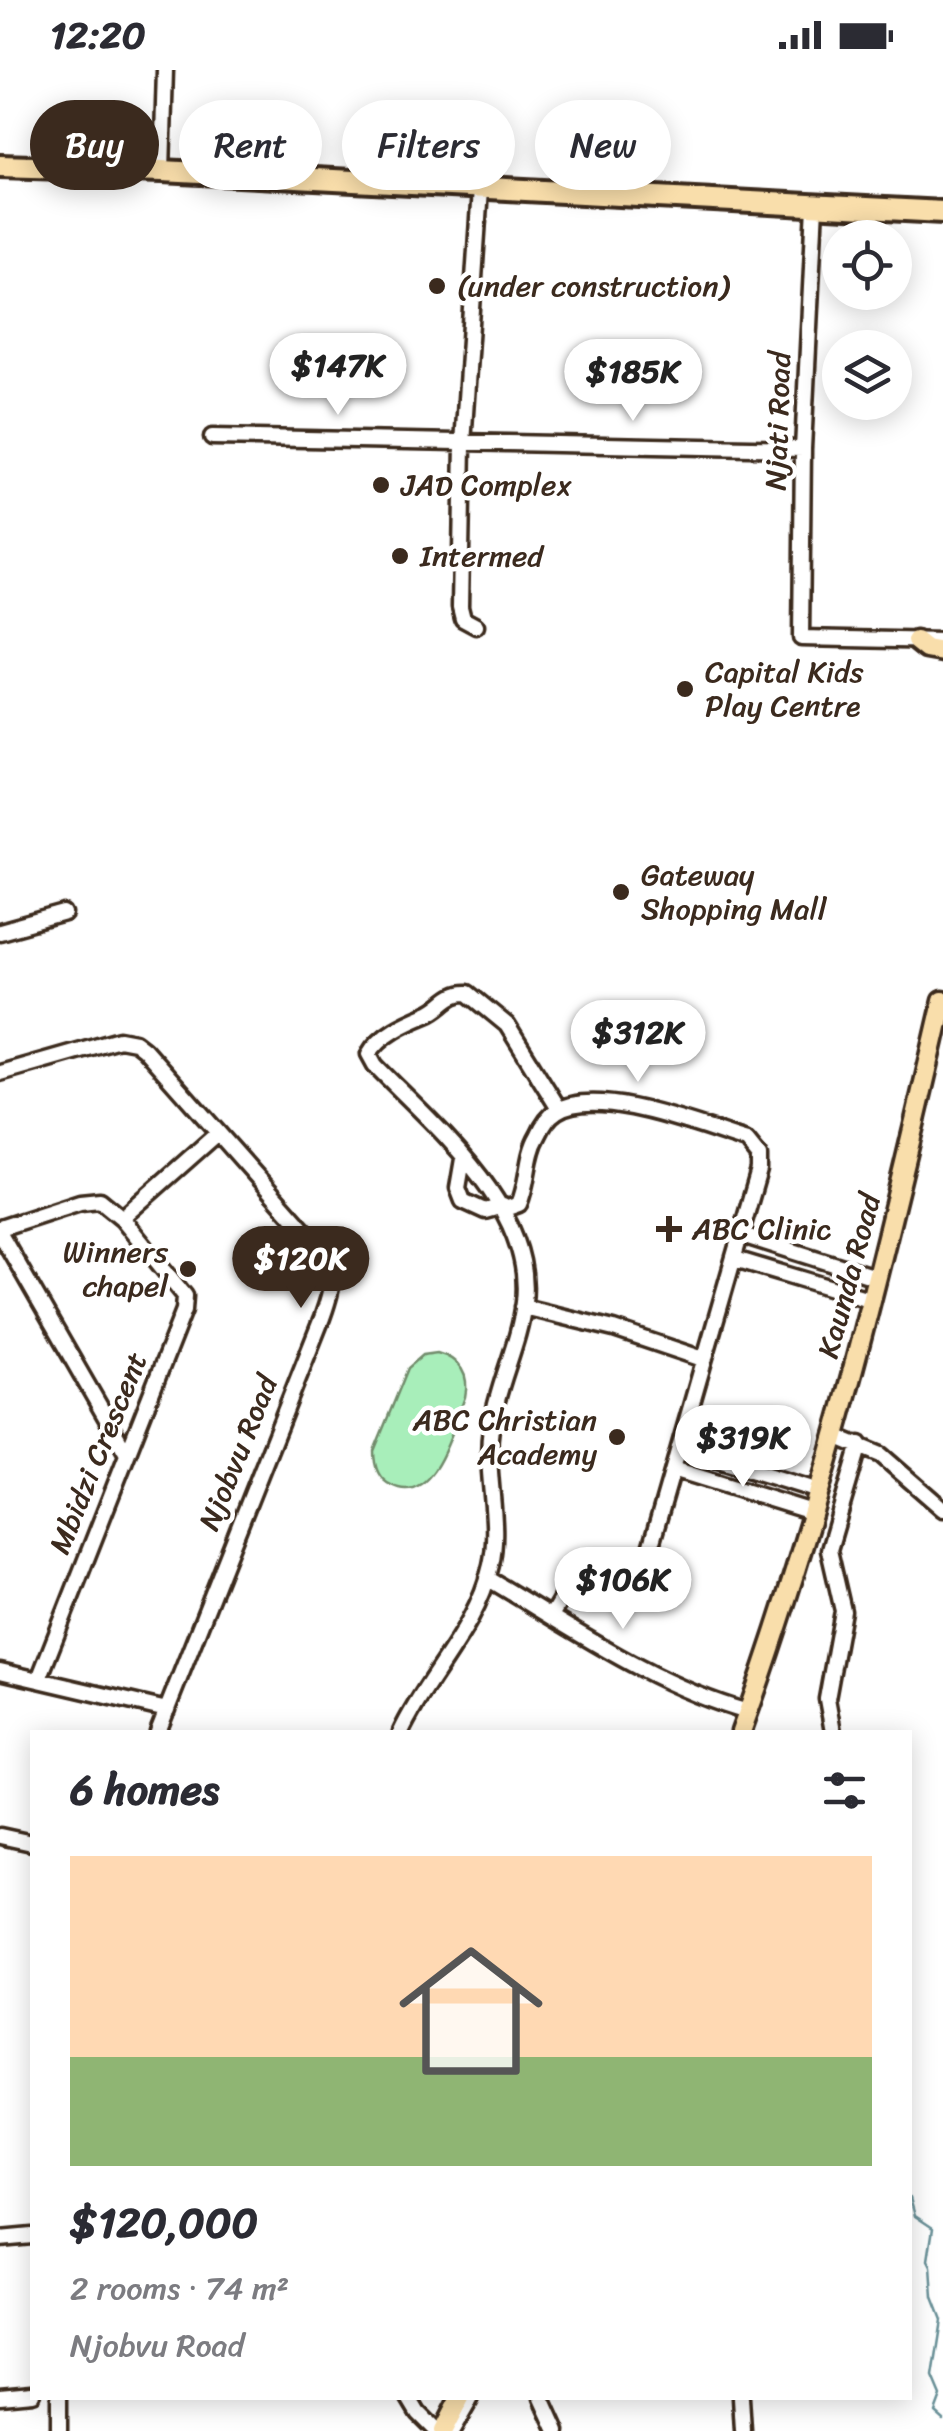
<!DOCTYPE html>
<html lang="en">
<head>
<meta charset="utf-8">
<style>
  :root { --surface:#fff; --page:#f7f7f7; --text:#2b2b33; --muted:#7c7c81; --line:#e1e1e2; --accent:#3b2a1e }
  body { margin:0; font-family:Sriracha,sans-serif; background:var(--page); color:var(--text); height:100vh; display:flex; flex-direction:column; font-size:38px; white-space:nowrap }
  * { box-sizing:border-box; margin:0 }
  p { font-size:32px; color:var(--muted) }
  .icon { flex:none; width:55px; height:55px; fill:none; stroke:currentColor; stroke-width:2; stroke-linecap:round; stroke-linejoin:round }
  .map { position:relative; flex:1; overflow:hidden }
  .side { position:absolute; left:30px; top:1660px; width:882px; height:670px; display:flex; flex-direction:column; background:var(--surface); border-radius:0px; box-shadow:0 5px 25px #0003 }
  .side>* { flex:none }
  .banner { position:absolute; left:30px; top:30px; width:885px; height:90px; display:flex; gap:20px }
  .tools { position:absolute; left:822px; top:150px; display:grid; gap:20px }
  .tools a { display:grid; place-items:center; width:90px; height:90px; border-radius:50%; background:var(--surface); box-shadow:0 5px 25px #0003; font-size:50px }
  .price { position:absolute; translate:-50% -85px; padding:0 22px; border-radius:35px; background:#fff; color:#222; font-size:32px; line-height:65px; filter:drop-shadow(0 2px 5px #0008) }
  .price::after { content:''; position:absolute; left:50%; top:60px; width:30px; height:22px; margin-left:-15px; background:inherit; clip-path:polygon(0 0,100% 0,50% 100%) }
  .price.on { background:var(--accent); color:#fff }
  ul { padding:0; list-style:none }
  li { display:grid; align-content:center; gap:20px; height:530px; padding:0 40px }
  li+li { border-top:2px solid var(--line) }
  li span { display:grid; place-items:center; height:310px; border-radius:0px; color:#555 }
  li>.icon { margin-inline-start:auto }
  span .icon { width:180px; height:180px; fill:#fffc; stroke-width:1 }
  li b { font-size:42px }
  h2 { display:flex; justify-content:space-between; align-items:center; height:120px; padding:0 40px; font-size:42px }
  .tag { padding:0 35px; border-radius:45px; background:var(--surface); box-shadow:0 5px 25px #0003; font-size:35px; line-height:90px }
  .tag.on { background:var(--accent); color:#fff }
  .status { display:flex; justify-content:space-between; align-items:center; height:70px; padding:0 50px; background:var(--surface); direction:ltr }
  .status svg { height:28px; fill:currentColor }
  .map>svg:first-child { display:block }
  .green { fill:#a8eeba; stroke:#728c6c; stroke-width:2.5 }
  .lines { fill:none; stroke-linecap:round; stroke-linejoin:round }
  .stream { stroke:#6a9198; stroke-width:2.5 }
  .minor-casing { stroke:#3b2a1e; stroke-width:21 }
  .major-casing { stroke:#3b2a1e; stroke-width:25 }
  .highway-casing { stroke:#3b2a1e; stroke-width:28 }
  .minor { stroke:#fff; stroke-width:14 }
  .major { stroke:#f9deab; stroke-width:18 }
  .highway { stroke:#f9deab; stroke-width:20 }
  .poi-dot { fill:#3b2a1e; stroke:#fff; stroke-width:4 }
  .labels { text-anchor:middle; stroke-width:9; stroke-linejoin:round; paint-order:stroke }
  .poi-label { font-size:30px; fill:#3b2a1e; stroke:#fff; text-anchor:start }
  .street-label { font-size:30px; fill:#3b2a1e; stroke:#fff }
</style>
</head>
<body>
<div class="status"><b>12:20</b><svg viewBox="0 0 49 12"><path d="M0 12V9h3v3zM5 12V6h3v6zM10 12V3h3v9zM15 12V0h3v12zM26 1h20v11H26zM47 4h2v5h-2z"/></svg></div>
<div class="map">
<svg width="943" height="2361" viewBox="0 0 943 2361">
  <rect width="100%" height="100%" fill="#fff"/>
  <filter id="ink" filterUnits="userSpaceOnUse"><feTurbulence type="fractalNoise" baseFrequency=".01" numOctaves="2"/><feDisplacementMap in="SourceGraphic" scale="20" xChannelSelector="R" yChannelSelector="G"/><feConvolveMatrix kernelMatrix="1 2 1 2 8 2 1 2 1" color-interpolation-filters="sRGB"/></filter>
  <g filter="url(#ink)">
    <path class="green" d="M 437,1283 C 460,1289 470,1305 465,1327 C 453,1356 435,1438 391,1415 C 378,1409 374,1395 374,1381 L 408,1298 L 423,1285 Z"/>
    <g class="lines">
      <path class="stream" d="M 910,2128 L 915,2146 L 933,2158 L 928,2190 L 931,2196 L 933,2227 L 942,2250 L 933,2307 L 941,2326 L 935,2342 L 943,2349"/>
      <g class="minor-casing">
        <path id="minor" d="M 162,101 L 165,0
          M 815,136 L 803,379 L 801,568 L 943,571
          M 212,367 L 803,379
          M 476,556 L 463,549 L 460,537 L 463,374 L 480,119
          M 0,862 L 65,844
          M 0,1003 L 119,969 L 135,972 L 144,979 L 322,1180 C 338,1205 331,1222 322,1248 L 158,1662
          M 463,1089 L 458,1118 L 463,1131 L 485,1141 L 503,1136
          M 505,1139 L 519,1134 C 529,1112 526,1086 538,1066 C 542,1057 549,1046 557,1041 C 598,1015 703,1058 747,1071 L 759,1086 L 759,1100 L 641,1510 L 632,1517 L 588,1499 L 578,1500 L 551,1546
          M 122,1148 L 218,1063
          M 0,1158 L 80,1132 L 100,1130 L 122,1148 L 185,1226 L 184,1240 L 39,1609
          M 0,1163 L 127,1384
          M 742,1165 L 878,1208
          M 735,1189 L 872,1230
          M 523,1237 L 614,1259 L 703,1289
          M 835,1366 L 881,1385 L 943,1439
          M 679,1378 L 819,1421
          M 673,1399 L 812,1442
          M 487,1508 C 570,1557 654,1616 748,1642
          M 0,1601 L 167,1640
          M 401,1662 C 427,1606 477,1558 491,1495 C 501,1451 484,1403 491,1358 C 497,1315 519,1275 524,1232 C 535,1138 436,1058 375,995 L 369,984 C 380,964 407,952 427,944 C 443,938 449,922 468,923 L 507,955 L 559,1039
          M 833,1662 L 827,1629 L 843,1541 L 829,1480 L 860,1374
          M 0,1766 L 32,1773
          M 0,2169 L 32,2166
          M 0,2326 L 32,2323
          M 59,2328 L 59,2361
          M 409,2328 L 418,2343 L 436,2361
          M 542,2328 L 557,2361
          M 741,2328 L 743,2361
          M 452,2361 L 471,2328"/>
      </g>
      <g class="major-casing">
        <path id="major" d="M 916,571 L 926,579 L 943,582
          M 741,1662 C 827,1424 886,1178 943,931
          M 443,2361 L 460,2328"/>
      </g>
      <g class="highway-casing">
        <path id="highway" d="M 0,96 L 162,101 L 943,142"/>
      </g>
      <use href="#minor" class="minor"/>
      <use href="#major" class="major"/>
      <use href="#highway" class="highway"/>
    </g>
  </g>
  <g class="poi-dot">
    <circle cx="437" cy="216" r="10"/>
    <circle cx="381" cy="415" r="10"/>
    <circle cx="400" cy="486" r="10"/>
    <circle cx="685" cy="619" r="10"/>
    <circle cx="621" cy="822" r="10"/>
    <path d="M664 1144h10v10h10v10h-10v10h-10v-10h-10v-10h10z"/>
    <circle cx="188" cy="1199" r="10"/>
    <circle cx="617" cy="1367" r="10"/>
  </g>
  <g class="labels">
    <g class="poi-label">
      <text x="457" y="226">(under construction)</text>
      <text x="401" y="425">JAD Complex</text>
      <text x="420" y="496">Intermed</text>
      <text x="705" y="612">Capital Kids<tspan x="705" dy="34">Play Centre</tspan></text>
      <text x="641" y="815">Gateway<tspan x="641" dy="34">Shopping Mall</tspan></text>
      <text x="692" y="1169">ABC Clinic</text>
      <text x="168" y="1192" text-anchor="end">Winners<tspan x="168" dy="34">chapel</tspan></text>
      <text x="597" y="1360" text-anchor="end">ABC Christian<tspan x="597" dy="34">Academy</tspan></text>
    </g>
    <g class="street-label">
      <text transform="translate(778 351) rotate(-88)" y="10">Njati Road</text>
      <text transform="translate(849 1206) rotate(-75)" y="10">Kaunda Road</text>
      <text transform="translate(98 1383) rotate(-68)" y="10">Mbidzi Crescent</text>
      <text transform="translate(238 1383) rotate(-68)" y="10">Njobvu Road</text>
    </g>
  </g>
</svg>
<div class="tools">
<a><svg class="icon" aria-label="locate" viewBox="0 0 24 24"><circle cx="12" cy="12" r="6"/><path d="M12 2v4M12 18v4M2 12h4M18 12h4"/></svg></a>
<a><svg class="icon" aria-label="layers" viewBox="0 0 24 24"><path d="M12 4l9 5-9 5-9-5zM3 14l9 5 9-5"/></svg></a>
</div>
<b class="price" style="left:338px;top:348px">$147K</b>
<b class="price" style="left:633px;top:354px">$185K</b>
<b class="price" style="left:638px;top:1015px">$312K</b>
<b class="price on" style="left:301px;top:1241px">$120K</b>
<b class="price" style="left:743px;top:1420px">$319K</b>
<b class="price" style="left:623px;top:1562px">$106K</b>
<div class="banner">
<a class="tag on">Buy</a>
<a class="tag">Rent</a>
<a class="tag">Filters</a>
<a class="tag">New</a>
</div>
<section class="side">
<h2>6 homes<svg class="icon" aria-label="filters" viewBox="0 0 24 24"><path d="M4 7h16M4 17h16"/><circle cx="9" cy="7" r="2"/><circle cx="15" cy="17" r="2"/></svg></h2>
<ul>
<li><span style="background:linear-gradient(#ffd9b3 65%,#8fb573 0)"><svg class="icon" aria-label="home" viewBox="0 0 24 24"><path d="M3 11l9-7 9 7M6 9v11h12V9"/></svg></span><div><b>$120,000</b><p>2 rooms · 74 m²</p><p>Njobvu Road</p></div></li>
</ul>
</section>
</div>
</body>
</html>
